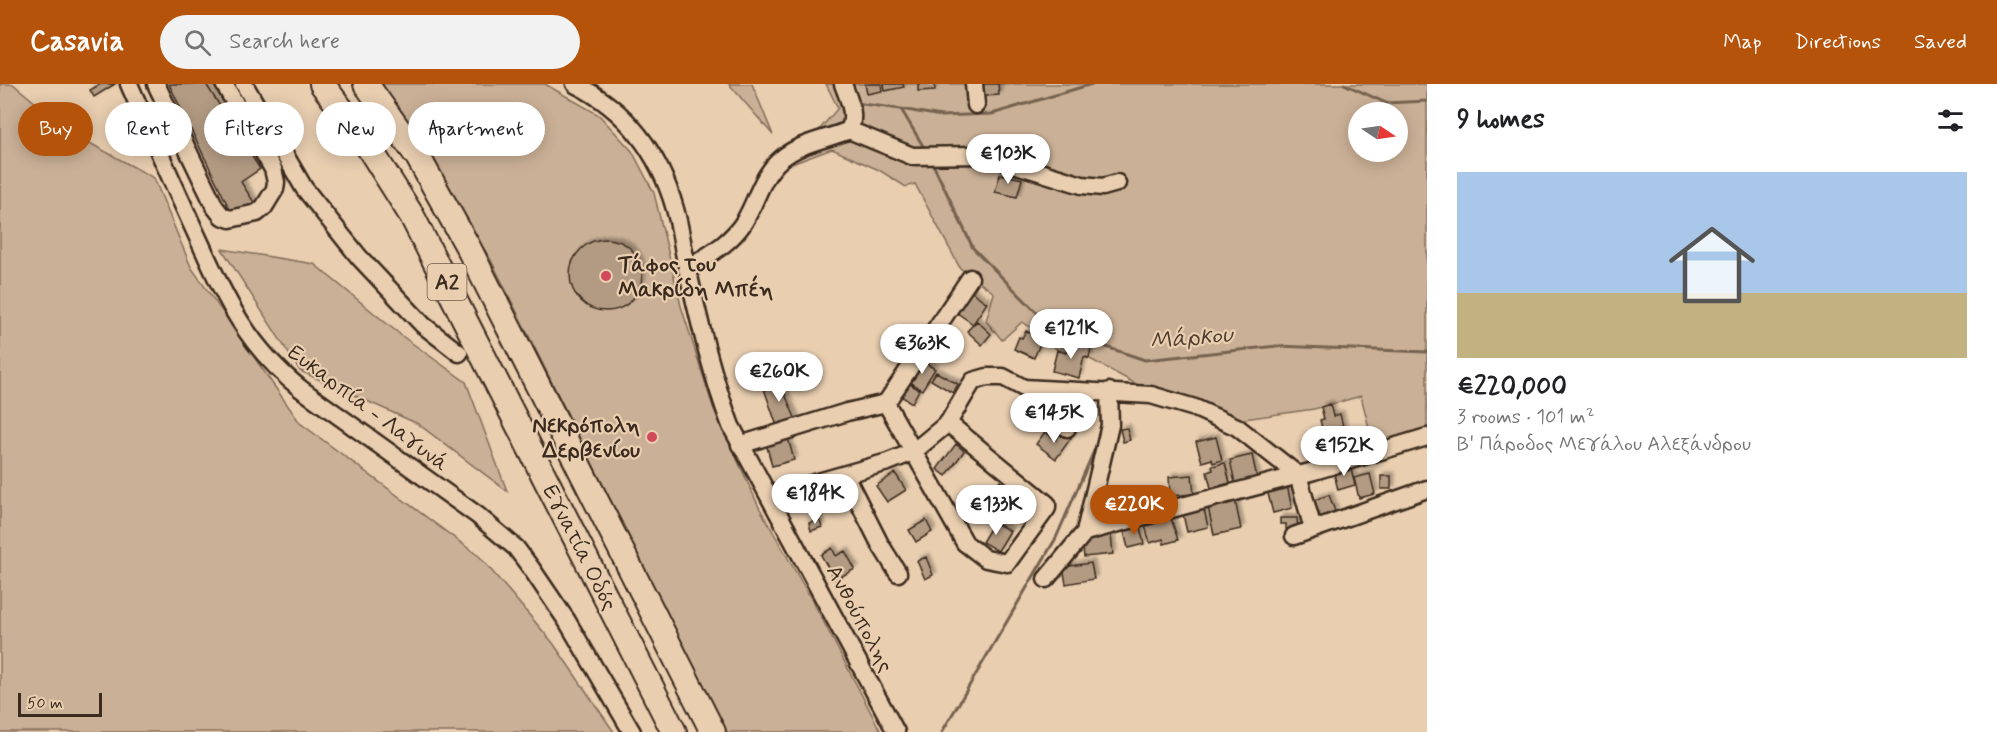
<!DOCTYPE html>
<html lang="en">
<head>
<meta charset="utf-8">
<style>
  :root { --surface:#fff; --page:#f2f2f2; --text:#202124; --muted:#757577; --accent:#b45309 }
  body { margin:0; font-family:Mynerve,sans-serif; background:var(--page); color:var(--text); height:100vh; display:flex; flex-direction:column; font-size:22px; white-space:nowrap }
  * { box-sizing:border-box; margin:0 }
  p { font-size:20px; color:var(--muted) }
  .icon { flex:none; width:33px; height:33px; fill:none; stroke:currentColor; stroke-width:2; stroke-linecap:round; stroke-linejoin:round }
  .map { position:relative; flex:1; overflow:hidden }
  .details { display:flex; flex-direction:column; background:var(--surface); width:570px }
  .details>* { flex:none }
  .banner { position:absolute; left:18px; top:18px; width:570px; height:54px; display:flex; gap:12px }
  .needle { width:39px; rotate:103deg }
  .fabs { position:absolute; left:1348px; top:18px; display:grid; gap:12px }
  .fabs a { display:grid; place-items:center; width:60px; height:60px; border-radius:50%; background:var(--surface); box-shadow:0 3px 15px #0003; font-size:30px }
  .scale { position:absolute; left:18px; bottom:15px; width:84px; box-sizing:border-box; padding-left:6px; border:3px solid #3b2a1e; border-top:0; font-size:16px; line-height:21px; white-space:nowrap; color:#3b2a1e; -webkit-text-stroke:4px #e9ceb0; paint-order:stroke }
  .price { position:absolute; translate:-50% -51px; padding:0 14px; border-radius:21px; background:#fff; color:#222; font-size:20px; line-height:39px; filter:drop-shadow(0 2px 3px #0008) }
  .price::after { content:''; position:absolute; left:50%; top:36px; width:18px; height:14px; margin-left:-9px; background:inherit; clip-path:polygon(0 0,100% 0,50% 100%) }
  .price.active { background:var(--accent); color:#fff }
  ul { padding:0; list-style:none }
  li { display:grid; align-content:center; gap:12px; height:318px; padding:0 30px }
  li span { display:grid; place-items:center; height:186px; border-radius:0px; color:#555 }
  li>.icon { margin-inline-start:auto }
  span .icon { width:108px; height:108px; fill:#fffc; stroke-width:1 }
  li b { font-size:26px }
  h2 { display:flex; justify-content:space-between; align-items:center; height:72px; padding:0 30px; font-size:26px }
  .pill { padding:0 21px; border-radius:27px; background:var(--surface); box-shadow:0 3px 15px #0003; font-size:21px; line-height:54px }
  .pill.active { background:var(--accent); color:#fff }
  header { display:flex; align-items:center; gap:36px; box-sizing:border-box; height:84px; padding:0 30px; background:var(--accent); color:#fff }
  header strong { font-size:28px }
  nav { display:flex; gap:33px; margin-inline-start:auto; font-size:21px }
  .search { width:420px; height:54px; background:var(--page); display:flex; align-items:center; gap:15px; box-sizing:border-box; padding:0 21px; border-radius:33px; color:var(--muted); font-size:22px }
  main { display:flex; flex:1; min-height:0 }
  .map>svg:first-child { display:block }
  .green { fill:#cab096; stroke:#826d5a; stroke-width:1.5; fill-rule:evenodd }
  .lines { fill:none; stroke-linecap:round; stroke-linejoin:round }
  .stream { stroke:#766250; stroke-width:3 }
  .building { fill:#b39b83; stroke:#3b2a1e; stroke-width:1.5; filter:url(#shadow) }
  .minor-casing { stroke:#3b2a1e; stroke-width:21 }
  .highway-casing { stroke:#3b2a1e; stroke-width:28 }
  .minor { stroke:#e9ceb0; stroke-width:16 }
  .highway { stroke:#e9ceb0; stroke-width:24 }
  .poi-dot { fill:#d1495b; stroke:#e9ceb0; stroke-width:2 }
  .labels { text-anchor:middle; stroke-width:4.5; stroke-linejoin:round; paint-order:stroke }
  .shield { fill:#e9ceb0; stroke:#6f5b4a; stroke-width:1.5 }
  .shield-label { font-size:21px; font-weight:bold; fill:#3b2a1e }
  .poi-label { font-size:22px; font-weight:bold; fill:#3b2a1e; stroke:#e9ceb0; text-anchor:start }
  .street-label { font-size:22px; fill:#3b2a1e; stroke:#e9ceb0 }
  .water-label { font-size:24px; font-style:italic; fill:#4f3d2f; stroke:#e9ceb0 }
</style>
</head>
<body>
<header>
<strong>Casavia</strong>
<div class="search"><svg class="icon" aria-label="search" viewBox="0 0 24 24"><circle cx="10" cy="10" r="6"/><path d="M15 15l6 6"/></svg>Search here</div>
<nav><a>Map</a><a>Directions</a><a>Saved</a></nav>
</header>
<main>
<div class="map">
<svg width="1427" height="648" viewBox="0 0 1427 648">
  <defs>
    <filter id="shadow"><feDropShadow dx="3.5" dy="-3.5" stdDeviation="1.5" flood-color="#0004"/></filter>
  </defs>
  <rect width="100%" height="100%" fill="#e9ceb0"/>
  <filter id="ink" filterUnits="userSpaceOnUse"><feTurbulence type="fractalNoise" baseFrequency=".0167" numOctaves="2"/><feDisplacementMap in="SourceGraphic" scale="12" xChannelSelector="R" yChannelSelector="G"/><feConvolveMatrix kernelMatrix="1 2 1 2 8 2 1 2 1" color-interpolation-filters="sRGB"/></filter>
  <g filter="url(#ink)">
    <path class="green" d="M 0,0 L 13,0 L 73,50 L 154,94 L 191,183 L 300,339 L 480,473 L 553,559 L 614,648 L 0,648 Z
      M 378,0 L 545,0 L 599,31 L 632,67 L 654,109 L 681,222 L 713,323 L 759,423 L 819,529 L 881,648 L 726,648 L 490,174 Z
      M 729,0 L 752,0 L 773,51 Z
      M 826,0 L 1427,0 L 1427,350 L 1373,360 L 1361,312 L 1314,325 L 1210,340 L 1090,275 L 1060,268 L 1034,245 L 1022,238 L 1002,256 L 986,237 L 994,209 L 960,184 L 915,100 L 906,103 L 879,86 L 832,65 L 789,81 L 838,24 ZM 1359,28 L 1398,28 L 1398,68 L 1359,68 Z
      M 222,165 L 314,180 L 402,252 L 466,298 L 507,407 L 418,340 L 300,287 Z"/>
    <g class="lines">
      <path class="stream" d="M 1344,0 L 1386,19 L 1427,17
        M 855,19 L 901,25 L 926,67
        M 901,25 L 941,32 L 992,30 L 1092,0
        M 932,78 L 973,164 L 1053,245 L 1145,276 L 1277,262 L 1427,268
        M 942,648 L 1056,454 L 1097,360"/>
    </g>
    <path class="building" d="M 101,0 L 115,0 L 94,13 L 90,6 Z
      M 169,0 L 206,0 L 260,85 L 241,98 L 255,120 L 231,128 Z
      M 865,0 L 881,0 L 882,7 L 867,10 Z
      M 884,0 L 903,0 L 904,3 L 885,7 Z
      M 918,0 L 935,0 L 935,6 L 918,7 Z
      M 972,0 L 998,0 L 999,11 L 973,13 Z
      M 1000,90 L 1022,95 L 1017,113 L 995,108 Z
      M570 191a36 36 0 1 1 72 0a36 36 0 1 1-72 0Z
      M 968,205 L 987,219 L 973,240 L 953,226 Z
      M 977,237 L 991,250 L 982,261 L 967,247 Z
      M 1026,247 L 1042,255 L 1034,274 L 1014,265 L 1019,253 L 1022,254 Z
      M 1068,259 L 1091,264 L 1089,274 L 1084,273 L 1079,294 L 1052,287 L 1057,266 L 1066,269 Z
      M 921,276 L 935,285 L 922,306 L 908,297 Z
      M 936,288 L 958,300 L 953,309 L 931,296 Z
      M 779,296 L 796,336 L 777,342 L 763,302 Z
      M 907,298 L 919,306 L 912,319 L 899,311 Z
      M 1330,320 L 1333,332 L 1340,330 L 1347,359 L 1327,364 L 1320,336 L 1324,335 L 1321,323 Z
      M 1127,344 L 1130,356 L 1123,358 L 1120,345 Z
      M 1062,347 L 1071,354 L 1056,375 L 1036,360 L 1045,348 L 1056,356 Z
      M 1216,353 L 1222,376 L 1213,379 L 1212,375 L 1202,378 L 1196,358 Z
      M 788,354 L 794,376 L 772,382 L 766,359 Z
      M 956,360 L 964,367 L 946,392 L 937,385 Z
      M 1252,371 L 1257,394 L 1235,399 L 1230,376 Z
      M 1225,379 L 1230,399 L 1211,404 L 1207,388 L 1213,386 L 1212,382 Z
      M 1350,381 L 1355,401 L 1338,406 L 1333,385 Z
      M 895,389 L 906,406 L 887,418 L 876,402 Z
      M 1370,390 L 1375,410 L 1359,414 L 1354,394 Z
      M 1192,391 L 1194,410 L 1170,412 L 1169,393 Z
      M 1381,392 L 1391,392 L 1391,405 L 1381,405 Z
      M 1000,397 L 1013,407 L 1000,425 L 986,415 Z
      M 1286,397 L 1292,424 L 1273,429 L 1266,402 Z
      M 971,408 L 981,421 L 967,433 L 957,420 Z
      M 1329,411 L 1335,427 L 1320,433 L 1314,416 Z
      M 1235,416 L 1241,445 L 1214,451 L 1208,423 Z
      M 1203,421 L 1208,443 L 1187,448 L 1182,426 Z
      M 1169,428 L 1178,456 L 1164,460 L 1163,455 L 1150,459 L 1144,438 Z
      M 1280,434 L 1297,434 L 1298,445 L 1286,445 L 1286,440 L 1280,440 Z
      M 819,435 L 822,443 L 811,447 L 809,439 Z
      M 926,436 L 932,448 L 916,458 L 909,446 Z
      M 994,438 L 1010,447 L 998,467 L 982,458 Z
      M 1139,440 L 1144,460 L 1128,464 L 1123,444 Z
      M 1111,451 L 1113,470 L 1084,473 L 1082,454 Z
      M 832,464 L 836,472 L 845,467 L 855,485 L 835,496 L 821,471 Z
      M 926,473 L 933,491 L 925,495 L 917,477 Z
      M 1091,479 L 1094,495 L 1066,500 L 1063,483 Z"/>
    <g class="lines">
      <g class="minor-casing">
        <path id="minor" d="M 129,0 C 150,48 171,95 193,143 C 223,208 242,258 301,305 L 477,431 L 516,464 L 531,484 L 567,537 L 632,648
          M 156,0 L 215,123 L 222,132 L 230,135 L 257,129 L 264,123 L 275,105 L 276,98 L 273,85 L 224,0
          M 244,0 L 304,104 L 359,173 L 423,241 L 459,269
          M 575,0 C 627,26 659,68 675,125 C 681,145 683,167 688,188 C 700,240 712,292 731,342 L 896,648
          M 974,0 L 976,21
          M 849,46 L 912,72 L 977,71 L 1004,77 L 1082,101 L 1103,103 L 1117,99
          M 687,185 C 708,171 730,160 744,138 C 757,117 761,92 781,75 C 801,58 826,56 849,46 C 857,31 848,14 843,0
          M 1024,304 L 1067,344
          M 886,319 L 965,459 L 986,475 L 1007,479 L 1047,424 L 1047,420 L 948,339
          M 886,319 L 970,194
          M 740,361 L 847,328 L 886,319
          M 845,391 L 880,460 L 898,489
          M 1298,391 L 1313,445
          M 769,412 L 888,378 L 913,368 L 948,339 L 973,297 L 987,293 L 1003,293 L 1024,304 L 1151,311 L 1195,324 L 1237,343 L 1298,391
          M 1085,448 L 1314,387 L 1427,353
          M 1294,452 L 1427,405
          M 1046,495 L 1085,448 L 1110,341 L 1109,307"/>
      </g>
      <g class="highway-casing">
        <path id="highway" d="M 322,0 L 361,51 L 412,132 L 674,648
          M 366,0 L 418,73 L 468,163 L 713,648"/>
      </g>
      <use href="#minor" class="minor"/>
      <use href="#highway" class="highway"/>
    </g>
  </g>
  <g class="poi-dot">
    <circle cx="606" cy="192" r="6"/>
    <circle cx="652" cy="353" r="6"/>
  </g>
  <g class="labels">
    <rect class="shield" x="427.5" y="180" width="39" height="36" rx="4.5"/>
    <g class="shield-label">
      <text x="447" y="205">Α2</text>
    </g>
    <g class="poi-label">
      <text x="618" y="187">Τάφος του<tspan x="618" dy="25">Μακρίδη Μπέη</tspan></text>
      <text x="640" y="348" text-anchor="end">Νεκρόπολη<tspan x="640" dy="25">Δερβενίου</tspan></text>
    </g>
    <g class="street-label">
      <text transform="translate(369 323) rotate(37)" y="8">Ευκαρπία - Λαγυνά</text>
      <text transform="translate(581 463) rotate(63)" y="8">Εγνατία Οδός</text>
      <text transform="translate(861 534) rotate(62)" y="8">Ανθούπολης</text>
    </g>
    <g class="water-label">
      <text transform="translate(1191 253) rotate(-5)" y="8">Μάρκου</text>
    </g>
  </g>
</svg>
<div class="fabs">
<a><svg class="needle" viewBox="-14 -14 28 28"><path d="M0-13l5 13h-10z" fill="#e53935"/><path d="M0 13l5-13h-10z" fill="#757577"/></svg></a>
</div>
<div class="scale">50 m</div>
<b class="price" style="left:1008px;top:101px">€103K</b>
<b class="price" style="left:1071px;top:276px">€121K</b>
<b class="price" style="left:922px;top:291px">€363K</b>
<b class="price" style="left:779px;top:319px">€260K</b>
<b class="price" style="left:1054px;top:360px">€145K</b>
<b class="price" style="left:1344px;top:393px">€152K</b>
<b class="price" style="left:815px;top:441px">€184K</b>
<b class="price" style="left:996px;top:452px">€133K</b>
<b class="price active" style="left:1134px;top:452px">€220K</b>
<div class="banner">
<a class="pill active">Buy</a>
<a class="pill">Rent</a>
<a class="pill">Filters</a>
<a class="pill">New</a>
<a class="pill">Apartment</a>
</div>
</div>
<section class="details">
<h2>9 homes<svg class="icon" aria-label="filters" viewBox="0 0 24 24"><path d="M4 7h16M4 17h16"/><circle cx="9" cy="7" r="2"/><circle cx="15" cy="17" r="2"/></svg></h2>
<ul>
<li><span style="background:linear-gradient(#a9c7e8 65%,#c2b280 0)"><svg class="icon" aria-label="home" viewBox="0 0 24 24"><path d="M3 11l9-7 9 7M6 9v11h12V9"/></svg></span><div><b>€220,000</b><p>3 rooms · 101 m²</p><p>Β' Πάροδος Μεγάλου Αλεξάνδρου</p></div></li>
</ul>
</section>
</main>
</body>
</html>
